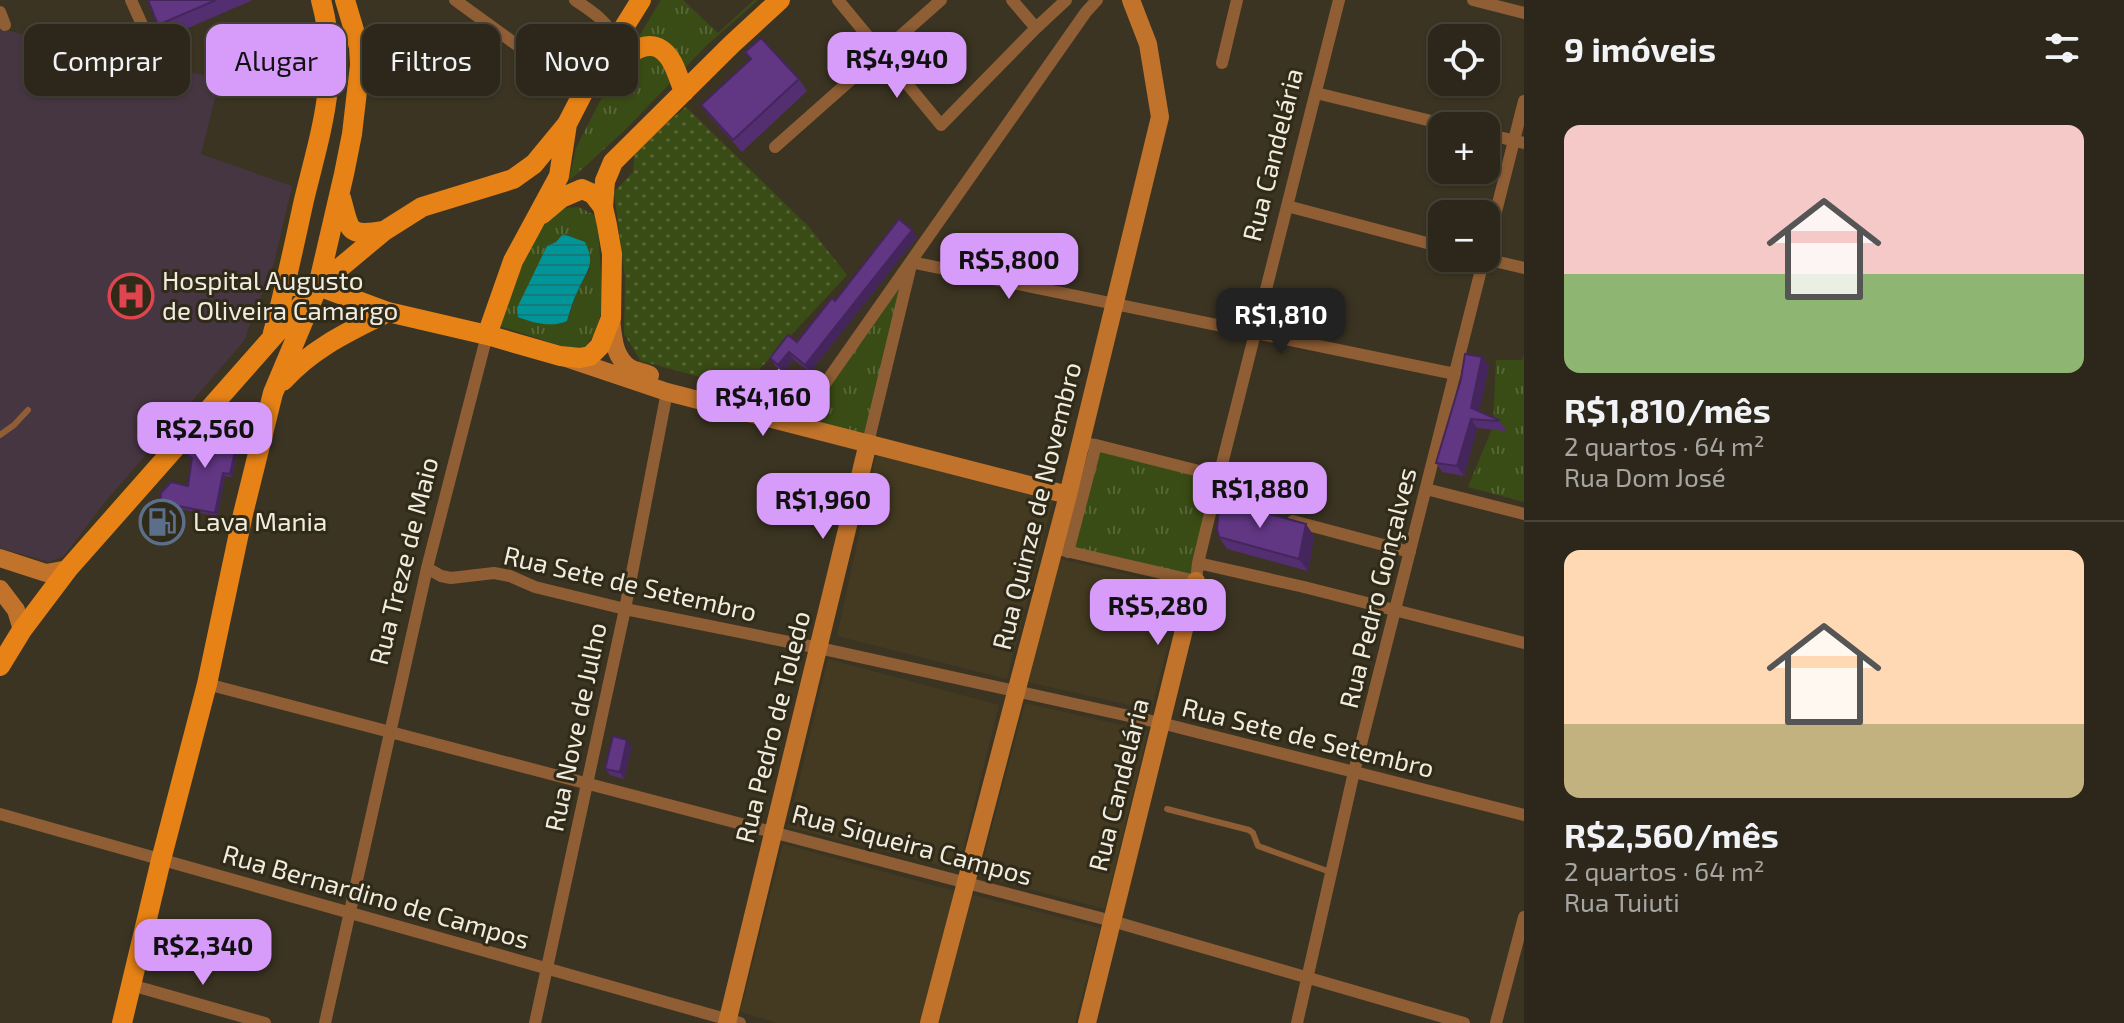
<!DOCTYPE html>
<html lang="pt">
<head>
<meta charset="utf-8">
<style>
  :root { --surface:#2c271a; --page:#342f23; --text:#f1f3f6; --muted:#a6a5a2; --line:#484439; --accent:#d79bf9 }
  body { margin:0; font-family:"Exo 2",sans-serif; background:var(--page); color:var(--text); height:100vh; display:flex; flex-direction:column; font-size:30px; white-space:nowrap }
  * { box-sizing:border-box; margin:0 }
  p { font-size:26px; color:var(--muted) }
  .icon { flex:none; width:44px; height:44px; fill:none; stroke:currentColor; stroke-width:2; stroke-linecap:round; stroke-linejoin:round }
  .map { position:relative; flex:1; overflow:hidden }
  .side { display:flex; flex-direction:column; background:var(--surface); width:600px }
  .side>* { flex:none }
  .hud { position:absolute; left:24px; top:24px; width:760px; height:72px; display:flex; gap:16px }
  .controls { position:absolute; left:1428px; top:24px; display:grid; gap:16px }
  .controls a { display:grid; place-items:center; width:72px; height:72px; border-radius:16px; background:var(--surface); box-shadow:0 2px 6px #0004,0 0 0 2px var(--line); font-size:40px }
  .price { position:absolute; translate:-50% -68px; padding:0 18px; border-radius:16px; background:var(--accent); color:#111; font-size:26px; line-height:52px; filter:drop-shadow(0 2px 4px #0008) }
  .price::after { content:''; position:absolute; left:50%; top:48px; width:24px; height:18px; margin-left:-12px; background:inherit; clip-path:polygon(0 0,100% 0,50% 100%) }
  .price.current { background:#222; color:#fff }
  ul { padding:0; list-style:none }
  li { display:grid; align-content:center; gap:16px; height:424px; padding:0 40px }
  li+li { border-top:2px solid var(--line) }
  li span { display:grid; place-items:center; height:248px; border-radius:16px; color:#555 }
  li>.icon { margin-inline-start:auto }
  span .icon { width:144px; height:144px; fill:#fffc; stroke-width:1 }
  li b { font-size:34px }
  h2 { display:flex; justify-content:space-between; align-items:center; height:96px; padding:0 40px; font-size:34px }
  .tag { padding:0 28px; border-radius:16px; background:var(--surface); box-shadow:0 2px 6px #0004,0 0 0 2px var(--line); font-size:28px; line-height:72px }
  .tag.current { background:var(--accent); color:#111 }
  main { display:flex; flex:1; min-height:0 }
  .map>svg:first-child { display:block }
  .built { fill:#433a21 }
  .medical { fill:#463642 }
  .grass { fill:url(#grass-dots) }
  .park { fill:url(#park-tufts); fill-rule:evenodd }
  .water { fill:url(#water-rules) }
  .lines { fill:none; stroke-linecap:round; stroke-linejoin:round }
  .lane { stroke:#8f5e35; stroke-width:6 }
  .street { stroke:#8f5e35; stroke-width:12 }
  .secondary { stroke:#c1732b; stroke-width:18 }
  .primary { stroke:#e78316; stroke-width:20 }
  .rail { stroke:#cbc6b9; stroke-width:4; stroke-dasharray:4 8; stroke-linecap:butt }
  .wall { fill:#532e71 }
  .shaded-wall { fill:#44265c }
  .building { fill:#613683; stroke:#44265c; stroke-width:2 }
  .labels { text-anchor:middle; stroke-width:6; stroke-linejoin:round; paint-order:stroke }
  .street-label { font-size:26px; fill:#f0ece0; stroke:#302a18 }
  .poi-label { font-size:26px; fill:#f0ece0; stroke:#302a18; text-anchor:start }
</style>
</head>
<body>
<main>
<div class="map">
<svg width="1524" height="1023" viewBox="0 0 1524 1023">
  <defs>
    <pattern id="grass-dots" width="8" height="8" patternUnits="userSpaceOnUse" patternTransform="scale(2)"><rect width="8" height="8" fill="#3a4c15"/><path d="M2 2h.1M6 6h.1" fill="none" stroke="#576637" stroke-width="1.8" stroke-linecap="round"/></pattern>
    <pattern id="park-tufts" width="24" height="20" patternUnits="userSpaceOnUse" patternTransform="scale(2)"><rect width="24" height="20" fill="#3a4c15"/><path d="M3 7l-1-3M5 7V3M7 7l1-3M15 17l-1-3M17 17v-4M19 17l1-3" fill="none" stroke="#576637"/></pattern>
    <pattern id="water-rules" width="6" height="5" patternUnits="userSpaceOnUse" patternTransform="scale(2)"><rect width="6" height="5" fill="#009598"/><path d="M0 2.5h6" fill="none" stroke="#197a7a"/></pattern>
  </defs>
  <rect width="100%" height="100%" fill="#3b3422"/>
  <path class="built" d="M 876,455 L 1053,500 L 1007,679 L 837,636 Z
    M 1060,559 L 1183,587 L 1151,710 L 1028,682 Z
    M 828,659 L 999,705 L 958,870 L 788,827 Z
    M 1025,703 L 1148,731 L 1105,909 L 979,876 Z
    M 783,844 L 957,892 L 922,1023 L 778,1023 L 740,1012 Z
    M 970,894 L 1100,928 L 1075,1023 L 936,1023 Z"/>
  <path class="medical" d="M 0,29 L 220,79 L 201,154 L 292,186 L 274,263 L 244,341 L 105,502 L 64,556 L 49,562 L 0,548 Z"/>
  <path class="grass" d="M 686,107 L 809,227 L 847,275 L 742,388 L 641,361 L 624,334 L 625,278 L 614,192 L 633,172 L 635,148 Z"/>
  <path class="park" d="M 661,0 L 683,0 L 718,33 L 754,0 L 758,0 L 707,45 L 626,129 L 569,181 L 576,148 L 600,101 Z
    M 579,207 L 594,215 L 598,227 L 603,305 L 596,332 L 584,348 L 568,348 L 499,326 L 534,221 L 566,208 ZM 563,234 L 590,269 L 578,288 L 567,321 L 547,246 L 556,242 Z
    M 911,262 L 868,443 L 796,425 Z
    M 1524,355 L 1524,502 L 1468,487 L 1493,426 L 1496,360 L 1522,360 Z
    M 1096,445 L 1219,476 L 1196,581 L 1068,552 Z"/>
  <path class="water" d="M 563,234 L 585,242 C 596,265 587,270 578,290 C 573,300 570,311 567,321 C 552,328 533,323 518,317 L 517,308 L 547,246 L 556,242 Z"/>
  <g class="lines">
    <path class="lane" d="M 0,435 L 14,425 L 28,410
      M 1167,809 L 1249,830 L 1253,833 L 1258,846 L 1333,873"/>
    <path class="street" d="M 131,0 L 157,58
      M 455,0 L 583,93
      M 575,0 C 593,12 606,20 616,40
      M 838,0 L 941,125 L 1036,28 L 1066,0
      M 1012,0 L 1036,28
      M 1473,0 L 1524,13
      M 0,12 L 5,25
      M 1222,63 L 1237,0
      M 1316,93 L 1452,126
      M 1486,134 L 1524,143
      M 775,147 L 941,0
      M 1287,206 L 1442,247
      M 1486,251 L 1524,101
      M 1481,258 L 1524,268
      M 911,262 L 1455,374
      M 796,425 L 1086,12 L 1097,0
      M 868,443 L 910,269
      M 1080,443 L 1096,445 L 1219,476
      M 1426,489 L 1524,514
      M 1293,521 L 1410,552
      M 1053,548 L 1196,581 L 1198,563 L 1219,476 L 1339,0
      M 1068,552 L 1096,445
      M 1198,563 L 1304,587 L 1524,643
      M 427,568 L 441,576 L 451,578 L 494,573 L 510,576 L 535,587 L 625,609 L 819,648 L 1161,723 L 1524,815
      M 207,684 L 1112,921 L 1464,1023
      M 0,814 L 740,1023
      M 131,985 L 265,1023
      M 325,1023 L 427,568 L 487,335
      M 535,1023 L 625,609 L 667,392
      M 1297,1023 L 1354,772 L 1484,258
      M 1496,1023 L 1524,917"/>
    <path class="secondary" d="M 611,318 C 613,335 613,357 630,368 C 635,371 644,372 650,375
      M 566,358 L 667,392 L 1068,495
      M 0,558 L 46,573 L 68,569
      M 0,589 L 16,610 L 22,630
      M 727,1023 L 868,443
      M 929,1023 L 1068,495 L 1160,117 L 1148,44 L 1131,0
      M 1087,1023 L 1196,581"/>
    <path class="primary" d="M 598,87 C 614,67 649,22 672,62 C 677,71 680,82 684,92
      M 341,198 C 350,230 346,237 384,231
      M 542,214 L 561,198 L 582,189 L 593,194 L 603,207
      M 286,286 L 318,286 L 388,312 L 487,335 L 560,356 L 580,358 L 590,356 L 600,346 L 611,318 L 612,254 L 607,225 L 603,207 L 605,181 L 613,162 L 732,44 L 780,0
      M 273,333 C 285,289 294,245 304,200 C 321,130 341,73 321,0
      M 487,335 L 513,261 L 559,176 L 567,124
      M 283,381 C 312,348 350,331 388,312
      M 0,666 L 22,630 L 68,569 L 318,286 L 384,231 L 422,207 L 513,179 L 534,164 L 567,124 L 583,93 L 641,0
      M 122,1023 L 161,860 L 207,684 L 243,514 L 273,393 L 318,286 L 344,174 L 352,134 L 360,65 L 359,47 L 345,0"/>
    <path class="rail" d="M 771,381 L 790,358"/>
  </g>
  <path class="wall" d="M 148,0 L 253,0 L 167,37 L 158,25 Z
    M 745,52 L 799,79 L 807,91 L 742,152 L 710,117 L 701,105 L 750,60 Z
    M 912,230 L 917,237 L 810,372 L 794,360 L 783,372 L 775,366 L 770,358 L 797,342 L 835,301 Z
    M 1489,366 L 1479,411 L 1499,420 L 1505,429 L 1505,431 L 1477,428 L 1464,476 L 1442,472 L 1436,463 Z
    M 239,433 L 241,436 L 232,477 L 225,476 L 217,516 L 163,506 L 161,503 L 188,486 L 192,460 L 184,453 Z
    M 1314,536 L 1308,571 L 1227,549 L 1219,537 Z
    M 632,746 L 624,779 L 610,775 L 605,769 Z"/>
  <path class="shaded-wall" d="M 912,230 L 917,237 L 810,372 L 805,365 Z
    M 789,352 L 794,360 L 783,372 L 778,365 Z
    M 1482,357 L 1489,366 L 1478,417 L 1471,408 Z
    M 1471,419 L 1477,428 L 1464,476 L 1457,466 Z
    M 239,433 L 241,436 L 232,477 L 230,474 Z
    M 223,473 L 225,476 L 217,516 L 215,513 Z
    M 1306,524 L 1314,536 L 1308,571 L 1299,559 Z
    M 627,740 L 632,746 L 624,779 L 620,772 Z"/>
  <path class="building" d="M 148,0 L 216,0 L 158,25 Z
    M 761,38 L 799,79 L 733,140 L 701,105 L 751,59 L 745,52 Z
    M 899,219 L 912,230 L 805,365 L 789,352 L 778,365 L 770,358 L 788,335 L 797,342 L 832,298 L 835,301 Z
    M 1465,354 L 1482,357 L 1471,408 L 1499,420 L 1498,421 L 1471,419 L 1457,466 L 1436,463 L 1461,379 Z
    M 215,421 L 239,433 L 230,474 L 223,473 L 215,513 L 161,503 L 161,493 L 171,482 L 188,486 L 192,458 L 184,453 Z
    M 1220,500 L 1306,524 L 1299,559 L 1219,537 L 1217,529 Z
    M 613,736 L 627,740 L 620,772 L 605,769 Z"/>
  <defs>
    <g id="hospital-ring" transform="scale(2.3)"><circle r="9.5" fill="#302a18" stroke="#e0444e" stroke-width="1.5"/><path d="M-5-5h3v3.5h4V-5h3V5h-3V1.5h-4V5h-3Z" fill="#e0444e"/></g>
    <g id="fuel-ring" transform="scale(2.3)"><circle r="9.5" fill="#302a18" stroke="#5c6f8a" stroke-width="1.5"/><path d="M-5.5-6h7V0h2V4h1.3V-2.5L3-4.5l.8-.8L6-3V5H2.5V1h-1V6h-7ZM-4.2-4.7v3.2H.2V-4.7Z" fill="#5c6f8a"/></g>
  </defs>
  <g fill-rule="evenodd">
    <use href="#hospital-ring" x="131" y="296"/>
    <use href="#fuel-ring" x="162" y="522"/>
  </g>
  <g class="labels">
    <g class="street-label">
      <text transform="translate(1273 155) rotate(-76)" y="9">Rua Candelária</text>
      <text transform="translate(1037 506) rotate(-76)" y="9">Rua Quinze de Novembro</text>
      <text transform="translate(404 561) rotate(-76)" y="9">Rua Treze de Maio</text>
      <text transform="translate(630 584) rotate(13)" y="9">Rua Sete de Setembro</text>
      <text transform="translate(1378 588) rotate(-76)" y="9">Rua Pedro Gonçalves</text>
      <text transform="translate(576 727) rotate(-78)" y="9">Rua Nove de Julho</text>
      <text transform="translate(773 727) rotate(-76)" y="9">Rua Pedro de Toledo</text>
      <text transform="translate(1308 738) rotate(14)" y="9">Rua Sete de Setembro</text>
      <text transform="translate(1119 785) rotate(-76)" y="9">Rua Candelária</text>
      <text transform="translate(912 845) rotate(15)" y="9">Rua Siqueira Campos</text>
      <text transform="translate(376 897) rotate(16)" y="9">Rua Bernardino de Campos</text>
    </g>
    <g class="poi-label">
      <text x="162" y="290">Hospital Augusto<tspan x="162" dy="30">de Oliveira Camargo</tspan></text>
      <text x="193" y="531">Lava Mania</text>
    </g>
  </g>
</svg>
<div class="controls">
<a><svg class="icon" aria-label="locate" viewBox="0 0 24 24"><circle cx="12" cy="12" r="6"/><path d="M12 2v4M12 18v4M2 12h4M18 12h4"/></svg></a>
<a>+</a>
<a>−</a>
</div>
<b class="price" style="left:897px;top:100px">R$4,940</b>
<b class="price" style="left:1009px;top:301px">R$5,800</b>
<b class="price current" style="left:1281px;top:356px">R$1,810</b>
<b class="price" style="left:763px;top:438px">R$4,160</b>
<b class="price" style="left:205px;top:470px">R$2,560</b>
<b class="price" style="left:1260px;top:530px">R$1,880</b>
<b class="price" style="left:823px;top:541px">R$1,960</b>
<b class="price" style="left:1158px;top:647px">R$5,280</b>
<b class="price" style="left:203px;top:987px">R$2,340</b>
<div class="hud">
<a class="tag">Comprar</a>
<a class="tag current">Alugar</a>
<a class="tag">Filtros</a>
<a class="tag">Novo</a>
</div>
</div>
<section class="side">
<h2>9 imóveis<svg class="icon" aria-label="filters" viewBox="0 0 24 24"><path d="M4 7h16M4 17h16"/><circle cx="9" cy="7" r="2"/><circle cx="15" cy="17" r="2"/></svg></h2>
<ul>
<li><span style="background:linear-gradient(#f6c9c9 60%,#8fb573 0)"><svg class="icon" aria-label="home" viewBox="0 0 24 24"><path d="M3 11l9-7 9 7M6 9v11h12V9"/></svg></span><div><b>R$1,810/mês</b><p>2 quartos · 64 m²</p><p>Rua Dom José</p></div></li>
<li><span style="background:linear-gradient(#ffd9b3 70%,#c2b280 0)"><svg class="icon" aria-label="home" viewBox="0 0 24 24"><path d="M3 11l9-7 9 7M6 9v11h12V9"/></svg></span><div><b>R$2,560/mês</b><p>2 quartos · 64 m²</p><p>Rua Tuiuti</p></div></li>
</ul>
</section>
</main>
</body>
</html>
